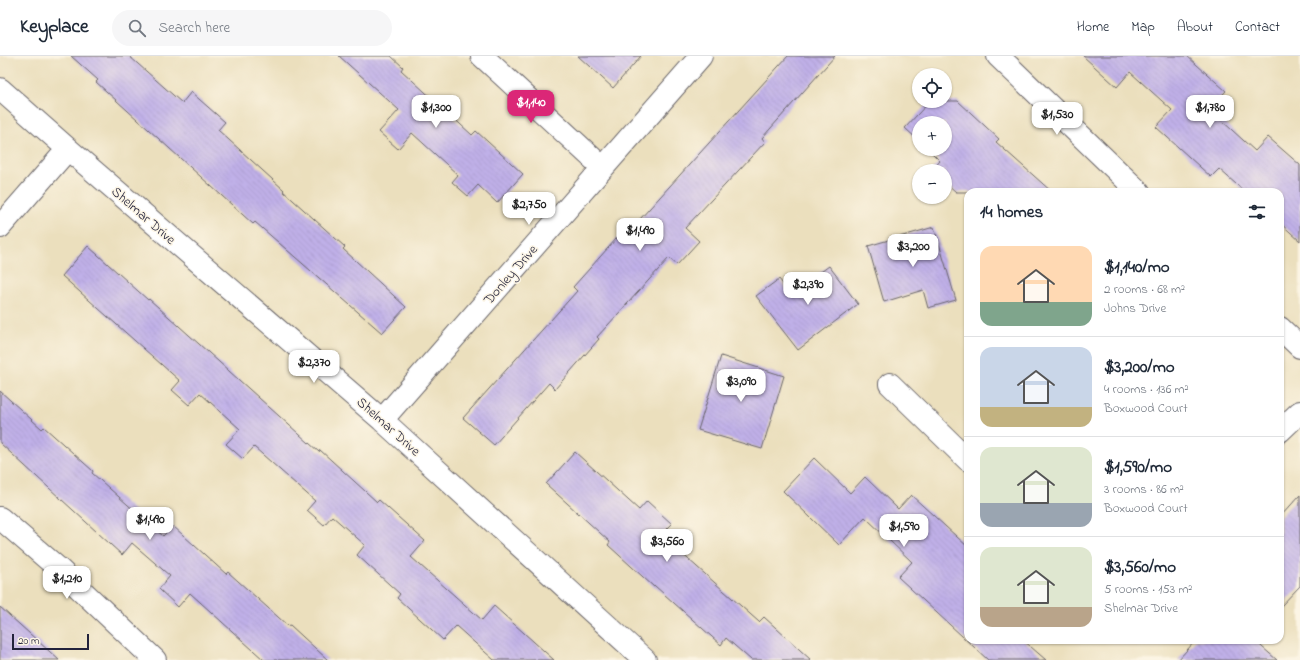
<!DOCTYPE html>
<html lang="en">
<head>
<meta charset="utf-8">
<style>
  :root { --surface:#fff; --page:#f6f6f7; --text:#1f2937; --muted:#747a83; --line:#e0e1e3; --accent:#db2777 }
  body { margin:0; font-family:"Indie Flower",sans-serif; background:var(--page); color:var(--text); height:100vh; display:flex; flex-direction:column; font-size:15px; white-space:nowrap }
  * { box-sizing:border-box; margin:0 }
  p { font-size:13px; color:var(--muted) }
  .icon { flex:none; width:22px; height:22px; fill:none; stroke:currentColor; stroke-width:2; stroke-linecap:round; stroke-linejoin:round }
  .map { position:relative; flex:1; overflow:hidden }
  .details { position:absolute; left:964px; top:132px; width:320px; height:456px; display:flex; flex-direction:column; background:var(--surface); border-radius:12px; box-shadow:0 1px 3px #0004 }
  .details>* { flex:none }
  .fabs { position:absolute; left:912px; top:12px; display:grid; gap:8px }
  .fabs a { display:grid; place-items:center; width:40px; height:40px; border-radius:50%; background:var(--surface); box-shadow:0 1px 3px #0004; font-size:20px }
  .scale { position:absolute; left:12px; bottom:10px; width:77px; box-sizing:border-box; padding-left:4px; border:2px solid #22223b; border-top:0; font-size:11px; line-height:14px; white-space:nowrap; color:#22223b; -webkit-text-stroke:3px #fcf5e5; paint-order:stroke }
  .price { position:absolute; translate:-50% -34px; padding:0 9px; border-radius:8px; background:#fff; color:#222; font-size:13px; line-height:26px; filter:drop-shadow(0 1px 2px #0008) }
  .price::after { content:''; position:absolute; left:50%; top:24px; width:12px; height:9px; margin-left:-6px; background:inherit; clip-path:polygon(0 0,100% 0,50% 100%) }
  .price.current { background:var(--accent); color:#fff }
  ul { padding:0; list-style:none }
  li { display:flex; align-items:center; gap:12px; height:100px; padding:0 16px }
  li+li { border-top:1px solid var(--line) }
  li span { display:grid; place-items:center; flex:none; width:112px; height:80px; border-radius:12px; color:#555 }
  li>.icon { margin-inline-start:auto }
  span .icon { width:48px; height:48px; fill:#fffc; stroke-width:1 }
  li b { font-size:17px }
  h2 { display:flex; justify-content:space-between; align-items:center; height:48px; padding:0 16px; font-size:17px }
  header { display:flex; align-items:center; gap:24px; box-sizing:border-box; height:56px; padding:0 20px; background:var(--surface); border-bottom:1px solid var(--line) }
  header strong { font-size:19px }
  nav { display:flex; gap:22px; margin-inline-start:auto; font-size:14px }
  .search { width:280px; height:36px; background:var(--page); display:flex; align-items:center; gap:10px; box-sizing:border-box; padding:0 14px; border-radius:22px; color:var(--muted); font-size:15px }
  .map>svg:first-child { display:block }
  .building { fill:url(#building-back-hatch) }
  .lines { fill:none; stroke-linecap:round; stroke-linejoin:round }
  .minor-casing { stroke:#686468; stroke-width:24 }
  .minor { stroke:#fff; stroke-width:22 }
  .labels { text-anchor:middle; stroke-width:3; stroke-linejoin:round; paint-order:stroke }
  .street-label { font-size:14px; fill:#22223b; stroke:#fcf5e5 }
</style>
</head>
<body>
<header>
<strong>Keyplace</strong>
<div class="search"><svg class="icon" aria-label="search" viewBox="0 0 24 24"><circle cx="10" cy="10" r="6"/><path d="M15 15l6 6"/></svg>Search here</div>
<nav><a>Home</a><a>Map</a><a>About</a><a>Contact</a></nav>
</header>
<div class="map">
<svg width="1300" height="604" viewBox="0 0 1300 604">
  <defs>
    <pattern id="building-back-hatch" width="6" height="6" patternUnits="userSpaceOnUse"><rect width="6" height="6" fill="#c0b0e8"/><path d="M-1 5l2 2M0 0l6 6M5-1l2 2" fill="none" stroke="#a597c8"/></pattern>
  </defs>
  <rect width="100%" height="100%" fill="#fcf5e5"/>
  <filter id="ink" filterUnits="userSpaceOnUse"><feTurbulence type="fractalNoise" baseFrequency=".025" numOctaves="2"/><feDisplacementMap in="SourceGraphic" scale="8" xChannelSelector="R" yChannelSelector="G"/><feConvolveMatrix kernelMatrix="1 2 1 2 8 2 1 2 1" color-interpolation-filters="sRGB"/></filter>
  <filter id="wash" filterUnits="userSpaceOnUse"><feTurbulence type="fractalNoise" baseFrequency=".012" numOctaves="4" result="noise"/><feDisplacementMap in="SourceGraphic" scale="16" xChannelSelector="R" yChannelSelector="G"/><feGaussianBlur stdDeviation="0.9" result="paint"/><feColorMatrix in="noise" values="0 0 0 0 0 0 0 0 0 0 0 0 0 0 0 0 0 1.4 0 .05"/><feComposite in="paint" operator="in"/></filter>
  <g filter="url(#wash)">
    <rect width="100%" height="100%" fill="#ebdfbd"/>
    <g id="blocks">
      <path class="building" d="M 71,0 L 129,0 L 182,47 L 191,36 L 225,66 L 218,74 L 284,134 L 283,135 L 345,191 L 343,193 L 406,251 L 382,277 L 255,166 L 253,168 L 96,26 L 98,24 Z
        M 339,0 L 391,0 L 403,11 L 401,14 L 472,79 L 476,75 L 523,118 L 497,147 L 478,129 L 468,140 L 452,126 L 458,119 L 412,77 L 398,93 L 379,76 L 399,54 Z
        M 578,0 L 641,0 L 613,32 Z
        M 788,0 L 835,0 L 762,82 L 765,86 L 685,172 L 699,185 L 677,209 L 669,202 L 597,281 L 599,283 L 555,333 L 549,327 L 494,389 L 463,362 L 577,235 L 573,231 L 617,182 L 620,185 Z
        M 1083,0 L 1187,0 L 1226,35 L 1209,53 L 1255,95 L 1268,81 L 1300,109 L 1300,185 L 1280,167 L 1280,136 L 1245,136 L 1219,113 L 1211,121 L 1156,71 L 1172,54 L 1130,16 L 1117,31 Z
        M 930,45 L 958,45 L 999,83 L 996,86 L 1052,136 L 956,136 L 945,126 L 945,115 L 933,115 L 932,114 L 940,105 L 928,93 L 945,93 L 945,67 L 919,67 L 919,85 L 905,72 Z
        M 934,171 L 956,244 L 928,252 L 923,234 L 884,246 L 868,190 Z
        M 88,190 L 148,244 L 149,243 L 319,396 L 320,394 L 377,446 L 379,444 L 425,485 L 411,501 L 482,564 L 494,550 L 554,604 L 494,604 L 456,570 L 443,584 L 397,542 L 400,538 L 357,499 L 365,489 L 332,460 L 324,469 L 307,454 L 315,445 L 254,391 L 243,403 L 226,388 L 240,373 L 200,337 L 189,349 L 172,334 L 180,325 L 62,220 Z
        M 829,210 L 858,248 L 798,294 L 756,240 L 779,223 L 791,238 Z
        M 721,300 L 784,320 L 762,393 L 698,374 Z
        M 0,335 L 42,373 L 44,371 L 93,415 L 92,417 L 163,480 L 173,470 L 226,518 L 228,516 L 288,570 L 290,569 L 328,604 L 264,604 L 190,537 L 178,551 L 159,533 L 170,520 L 132,487 L 122,499 L 0,387 Z
        M 575,396 L 639,454 L 647,445 L 672,468 L 661,479 L 759,566 L 764,561 L 811,604 L 751,604 L 726,582 L 721,589 L 655,530 L 654,531 L 608,489 L 610,486 L 546,428 Z
        M 814,402 L 850,437 L 865,421 L 898,453 L 911,439 L 968,491 L 968,584 L 1023,584 L 1046,604 L 988,604 L 898,521 L 912,506 L 865,461 L 839,489 L 783,435 Z
        M 1300,439 L 1300,530 L 1280,551 L 1280,461 Z
        M 0,551 L 59,604 L 0,604 Z
        M 1196,584 L 1254,584 L 1277,604 L 1178,604 Z"/>
    </g>
  </g>
  <g filter="url(#ink)">
    <use href="#blocks" fill-opacity="0" stroke="#686468" stroke-width="1"/>
    <g class="lines">
      <g class="minor-casing">
        <path id="minor" d="M 482,0 L 602,111
          M 998,0 L 1139,136
          M 0,33 L 68,93 L 382,364 L 645,604
          M 0,171 L 68,93
          M 1280,272 L 1300,291
          M 890,328 L 968,404
          M 382,364 L 701,0
          M 1280,375 L 1300,356
          M 0,462 L 59,513 L 155,604"/>
      </g>
      <use href="#minor" class="minor"/>
    </g>
  </g>
  <g class="labels">
    <g class="street-label">
      <text transform="translate(144 159) rotate(41)" y="5">Shelmar Drive</text>
      <text transform="translate(510 218) rotate(-49)" y="5">Donley Drive</text>
      <text transform="translate(389 370) rotate(42)" y="5">Shelmar Drive</text>
    </g>
  </g>
</svg>
<div class="fabs">
<a><svg class="icon" aria-label="locate" viewBox="0 0 24 24"><circle cx="12" cy="12" r="6"/><path d="M12 2v4M12 18v4M2 12h4M18 12h4"/></svg></a>
<a>+</a>
<a>−</a>
</div>
<div class="scale">20 m</div>
<b class="price current" style="left:531px;top:68px">$1,140</b>
<b class="price" style="left:436px;top:73px">$1,300</b>
<b class="price" style="left:1210px;top:73px">$1,780</b>
<b class="price" style="left:1057px;top:80px">$1,530</b>
<b class="price" style="left:529px;top:170px">$2,750</b>
<b class="price" style="left:640px;top:196px">$1,490</b>
<b class="price" style="left:913px;top:212px">$3,200</b>
<b class="price" style="left:808px;top:250px">$2,390</b>
<b class="price" style="left:314px;top:328px">$2,370</b>
<b class="price" style="left:741px;top:347px">$3,090</b>
<b class="price" style="left:150px;top:485px">$1,490</b>
<b class="price" style="left:904px;top:492px">$1,590</b>
<b class="price" style="left:667px;top:507px">$3,560</b>
<b class="price" style="left:67px;top:544px">$1,210</b>
<section class="details">
<h2>14 homes<svg class="icon" aria-label="filters" viewBox="0 0 24 24"><path d="M4 7h16M4 17h16"/><circle cx="9" cy="7" r="2"/><circle cx="15" cy="17" r="2"/></svg></h2>
<ul>
<li><span style="background:linear-gradient(#ffd9b3 70%,#7fa58c 0)"><svg class="icon" aria-label="home" viewBox="0 0 24 24"><path d="M3 11l9-7 9 7M6 9v11h12V9"/></svg></span><div><b>$1,140/mo</b><p>2 rooms · 68 m²</p><p>Johns Drive</p></div></li>
<li><span style="background:linear-gradient(#c9d6e8 75%,#c2b280 0)"><svg class="icon" aria-label="home" viewBox="0 0 24 24"><path d="M3 11l9-7 9 7M6 9v11h12V9"/></svg></span><div><b>$3,200/mo</b><p>4 rooms · 136 m²</p><p>Boxwood Court</p></div></li>
<li><span style="background:linear-gradient(#dfe7d0 70%,#9aa5b1 0)"><svg class="icon" aria-label="home" viewBox="0 0 24 24"><path d="M3 11l9-7 9 7M6 9v11h12V9"/></svg></span><div><b>$1,590/mo</b><p>3 rooms · 86 m²</p><p>Boxwood Court</p></div></li>
<li><span style="background:linear-gradient(#dfe7d0 75%,#b9a48a 0)"><svg class="icon" aria-label="home" viewBox="0 0 24 24"><path d="M3 11l9-7 9 7M6 9v11h12V9"/></svg></span><div><b>$3,560/mo</b><p>5 rooms · 153 m²</p><p>Shelmar Drive</p></div></li>
</ul>
</section>
</div>
</body>
</html>
